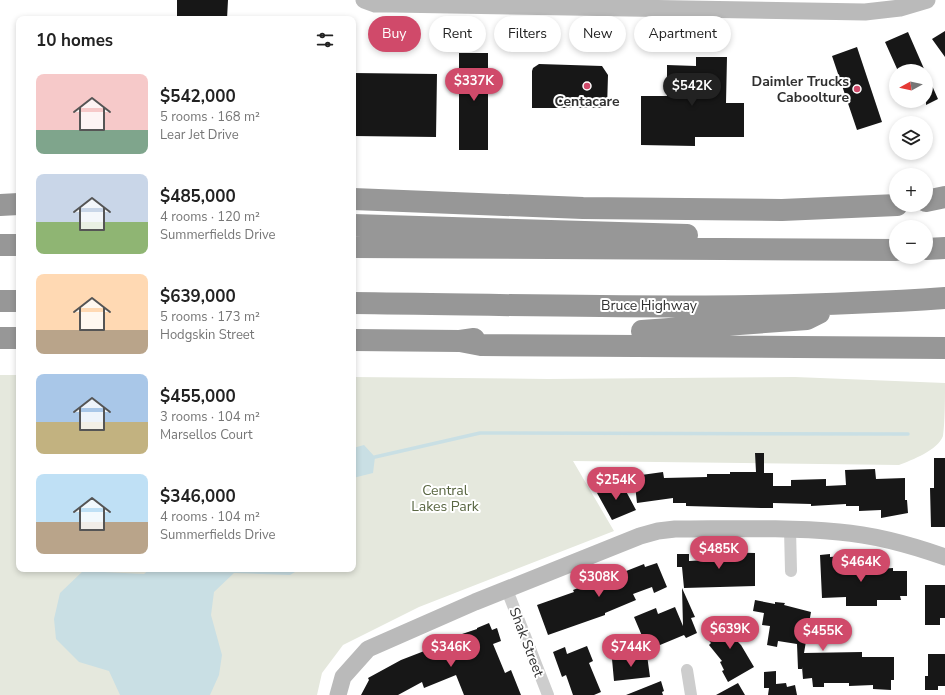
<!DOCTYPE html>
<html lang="en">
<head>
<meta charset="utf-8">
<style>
  :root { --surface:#fff; --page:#f6f6f6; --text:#222; --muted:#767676; --accent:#d04a6a }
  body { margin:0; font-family:"Nunito Sans",sans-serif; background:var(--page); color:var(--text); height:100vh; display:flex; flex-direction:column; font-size:15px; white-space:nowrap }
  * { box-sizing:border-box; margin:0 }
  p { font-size:13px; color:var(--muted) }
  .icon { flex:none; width:22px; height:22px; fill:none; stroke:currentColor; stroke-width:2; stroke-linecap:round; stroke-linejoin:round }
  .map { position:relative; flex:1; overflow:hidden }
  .side { position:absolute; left:16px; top:16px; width:340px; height:556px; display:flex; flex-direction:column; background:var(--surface); border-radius:8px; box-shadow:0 2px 6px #0003 }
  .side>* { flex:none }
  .top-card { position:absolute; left:368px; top:16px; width:380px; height:36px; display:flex; gap:8px }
  .needle { width:26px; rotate:262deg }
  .fabs { position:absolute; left:889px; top:64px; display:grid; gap:8px }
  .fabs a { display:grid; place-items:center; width:44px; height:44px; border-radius:50%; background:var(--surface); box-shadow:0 2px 6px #0003; font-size:20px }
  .price { position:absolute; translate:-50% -34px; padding:0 9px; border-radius:14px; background:var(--accent); color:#fff; font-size:13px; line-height:26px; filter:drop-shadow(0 1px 2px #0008) }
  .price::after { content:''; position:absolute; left:50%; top:24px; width:12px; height:9px; margin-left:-6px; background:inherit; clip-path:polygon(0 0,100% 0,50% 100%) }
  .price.active { background:#222; color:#fff }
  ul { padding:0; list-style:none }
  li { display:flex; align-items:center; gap:12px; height:100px; padding:0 20px }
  li span { display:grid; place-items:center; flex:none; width:112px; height:80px; border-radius:8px; color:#555 }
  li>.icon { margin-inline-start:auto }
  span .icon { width:48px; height:48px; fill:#fffc; stroke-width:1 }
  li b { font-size:17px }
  h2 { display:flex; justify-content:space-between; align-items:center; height:48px; padding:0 20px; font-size:17px }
  .chip { padding:0 14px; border-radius:18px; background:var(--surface); box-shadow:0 2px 6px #0003; font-size:14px; line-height:36px }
  .chip.active { background:var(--accent); color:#fff }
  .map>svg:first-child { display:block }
  .green { fill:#e5e8dd }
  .water { fill:#c9dfe4 }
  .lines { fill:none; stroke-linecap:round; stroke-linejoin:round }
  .stream { stroke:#c9dfe4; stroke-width:3.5 }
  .building { fill:#171717 }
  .street { stroke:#cdcdcd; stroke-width:12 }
  .secondary { stroke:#bababa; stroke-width:17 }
  .highway { stroke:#979797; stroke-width:22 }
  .poi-dot { fill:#d04a6a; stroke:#fff; stroke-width:1.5 }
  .labels { text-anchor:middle; stroke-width:4; stroke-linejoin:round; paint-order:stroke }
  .poi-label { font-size:14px; font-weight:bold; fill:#303030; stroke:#fff; text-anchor:end }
  .street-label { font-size:14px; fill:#303030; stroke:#fff }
  .park-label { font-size:14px; fill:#5a6743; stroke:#fff }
</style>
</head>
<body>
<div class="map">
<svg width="945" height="695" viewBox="0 0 945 695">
  <rect width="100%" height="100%" fill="#fff"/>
  <path class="green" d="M 0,375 L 19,375 L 19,569 L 353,569 L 353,377 L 548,379 L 795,377 L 945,383 C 945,399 945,421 943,436 C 938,450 912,460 899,465 L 573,461 L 614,531 L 419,607 L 343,645 L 322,673 L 317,695 L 0,695 Z"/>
  <path class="water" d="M 364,445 L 375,457 L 373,473 L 353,478 L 353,448 Z
    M 150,569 L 300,569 L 290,575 L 234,573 L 214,592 L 211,615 L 222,655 L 219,675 L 210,695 L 120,695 L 109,671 L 79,662 L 56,639 L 54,619 L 60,593 L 83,571 L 144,574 Z"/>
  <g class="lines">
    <path class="stream" d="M 375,457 L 480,433 L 908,434"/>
  </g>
  <path class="building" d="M 177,0 L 228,0 L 227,19 L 177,19 Z
    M 945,31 L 945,57 L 932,39 Z
    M 908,32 L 925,71 L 898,71 L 885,42 Z
    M 857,47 L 882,122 L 857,130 L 832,56 Z
    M 459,53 L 488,53 L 488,150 L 459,150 Z
    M 696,57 L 727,57 L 726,103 L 744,103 L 744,137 L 695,137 L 695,146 L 641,145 L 641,96 L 667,96 L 667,65 L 696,66 Z
    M 539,64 L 602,66 L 608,75 L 607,108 L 532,108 L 532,71 L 533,68 Z
    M 926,72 L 938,99 L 926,105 Z
    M 353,73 L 437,74 L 436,137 L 353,136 Z
    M 755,453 L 764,453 L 764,473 L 773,473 L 773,486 L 791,486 L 791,480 L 826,479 L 826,486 L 846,485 L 845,470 L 875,469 L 876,479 L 905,478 L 905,500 L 907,500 L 908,513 L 881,518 L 881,510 L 859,511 L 859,506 L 846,506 L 846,504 L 811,506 L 811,504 L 773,503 L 773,508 L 761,508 L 686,506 L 686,503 L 673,503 L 673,498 L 637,503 L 634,476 L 663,472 L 664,478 L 707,477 L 707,474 L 730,474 L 730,472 L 756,472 Z
    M 934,458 L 945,458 L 945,527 L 931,527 L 930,488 L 934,488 Z
    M 620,480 L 636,510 L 612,520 L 597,493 Z
    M 713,552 L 755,553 L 755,586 L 684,588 L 682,567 L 677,567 L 677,554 L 689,554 L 689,561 L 707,560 L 707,555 L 713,555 Z
    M 830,554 L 830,557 L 842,556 L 842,566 L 877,566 L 877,569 L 893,568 L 893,571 L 907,571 L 907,596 L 900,596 L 901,600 L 877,600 L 877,606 L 846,606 L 846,597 L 822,598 L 820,555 Z
    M 657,563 L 667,587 L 654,593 L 652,587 L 633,594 L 636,600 L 605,613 L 605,615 L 548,635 L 537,605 L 574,592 L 573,590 L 583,586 L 585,590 L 607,582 L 605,578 L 615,574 L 616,575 L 644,564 L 645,567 Z
    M 925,585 L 945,585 L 945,618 L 940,618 L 940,625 L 925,625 Z
    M 682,588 L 695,617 L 691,618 L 697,633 L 686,638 L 684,635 L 648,650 L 634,617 L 656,608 L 658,614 L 675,607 L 683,626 Z
    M 755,600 L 775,604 L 775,602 L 785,603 L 784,605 L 811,612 L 804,653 L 862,652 L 862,657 L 894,657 L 894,680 L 891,680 L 891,690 L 873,689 L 873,685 L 849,686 L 849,683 L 824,683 L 824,687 L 813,687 L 812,678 L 803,679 L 802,667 L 802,669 L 798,669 L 797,644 L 778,641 L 777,647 L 767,645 L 770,626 L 762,625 L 764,613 L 753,611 Z
    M 732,618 L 741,628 L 741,632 L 734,638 L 741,645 L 754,667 L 728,682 L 722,671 L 724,670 L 720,662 L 722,661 L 709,645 L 711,643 L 705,636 L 715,628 L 717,631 Z
    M 489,623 L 492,630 L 497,628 L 501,641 L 493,644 L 505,673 L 511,670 L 521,695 L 464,695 L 456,675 L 424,688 L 422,682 L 398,695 L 361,695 L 369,680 L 368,678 L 401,660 L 445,643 L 444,640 L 477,629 L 477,628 Z
    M 587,646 L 593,661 L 589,663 L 601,692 L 594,695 L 573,695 L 566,675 L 562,677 L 553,652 L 565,647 L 567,654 Z
    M 928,654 L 945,654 L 945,686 L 938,686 L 938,690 L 925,690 L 925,676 L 928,676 Z
    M 647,655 L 650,677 L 614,681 L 612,659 Z
    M 776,671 L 776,684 L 786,683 L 787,687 L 795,685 L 797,695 L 768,695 L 769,688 L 764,688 L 764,672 Z
    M 661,681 L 664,691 L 662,692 L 663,695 L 626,695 Z
    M 738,683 L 745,695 L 716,695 Z"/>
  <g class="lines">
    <path class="street" d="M 790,529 L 791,571
      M 507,590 L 548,695
      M 687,670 L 691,695"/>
    <path class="secondary" d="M 364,0 L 375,4 L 392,4 L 865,12 L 900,8 L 927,0
      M 338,695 L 343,677 L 368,649 L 475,602 L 640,536 L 658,531 L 675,529 C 729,529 785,527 839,532 C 875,535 911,545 945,557"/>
    <path class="highway" d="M 353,199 L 583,208 L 782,210 L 897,205
      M 926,201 L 945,197
      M 0,205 L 19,204
      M 353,225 L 687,235
      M 0,245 L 19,245
      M 353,247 L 896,250
      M 926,249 L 945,248
      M 0,301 L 19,301
      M 353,303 C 550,305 748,312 945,298
      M 642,331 L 807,319 L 819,313
      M 0,338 L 19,338
      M 353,340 L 460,341 L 474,339
      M 460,341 L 481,345 L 945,348"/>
  </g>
  <g class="poi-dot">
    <circle cx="587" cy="86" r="4"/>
    <circle cx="857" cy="89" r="4"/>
  </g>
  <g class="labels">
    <g class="poi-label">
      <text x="849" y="86">Daimler Trucks<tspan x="849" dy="16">Caboolture</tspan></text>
      <text x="587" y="106" text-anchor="middle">Centacare</text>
    </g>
    <g class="street-label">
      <text x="649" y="310">Bruce Highway</text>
      <text transform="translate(527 642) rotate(69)" y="5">Shak Street</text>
    </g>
    <g class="park-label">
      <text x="445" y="495">Central<tspan x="445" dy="16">Lakes Park</tspan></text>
    </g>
  </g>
</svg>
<div class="fabs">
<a><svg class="needle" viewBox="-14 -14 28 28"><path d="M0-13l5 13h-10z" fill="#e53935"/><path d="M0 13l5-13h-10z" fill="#767676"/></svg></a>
<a><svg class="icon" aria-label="layers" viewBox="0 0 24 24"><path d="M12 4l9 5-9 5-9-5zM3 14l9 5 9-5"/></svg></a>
<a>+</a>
<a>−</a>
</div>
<b class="price" style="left:474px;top:102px">$337K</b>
<b class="price active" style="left:692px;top:107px">$542K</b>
<b class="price" style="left:616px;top:501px">$254K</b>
<b class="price" style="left:719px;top:570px">$485K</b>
<b class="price" style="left:861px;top:583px">$464K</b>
<b class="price" style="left:599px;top:598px">$308K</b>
<b class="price" style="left:730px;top:650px">$639K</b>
<b class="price" style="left:823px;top:652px">$455K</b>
<b class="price" style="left:451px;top:668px">$346K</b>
<b class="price" style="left:631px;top:668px">$744K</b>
<div class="top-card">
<a class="chip active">Buy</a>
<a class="chip">Rent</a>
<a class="chip">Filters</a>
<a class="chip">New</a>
<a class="chip">Apartment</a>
</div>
<section class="side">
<h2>10 homes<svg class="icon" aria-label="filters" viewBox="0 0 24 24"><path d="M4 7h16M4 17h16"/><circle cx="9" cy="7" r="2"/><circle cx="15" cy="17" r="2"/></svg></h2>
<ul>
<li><span style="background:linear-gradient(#f6c9c9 70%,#7fa58c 0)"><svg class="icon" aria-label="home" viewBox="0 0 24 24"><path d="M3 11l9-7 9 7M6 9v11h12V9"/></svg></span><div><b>$542,000</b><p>5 rooms · 168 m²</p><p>Lear Jet Drive</p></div></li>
<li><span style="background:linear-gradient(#c9d6e8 60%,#8fb573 0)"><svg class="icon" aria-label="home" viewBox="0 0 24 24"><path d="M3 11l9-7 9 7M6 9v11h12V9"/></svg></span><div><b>$485,000</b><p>4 rooms · 120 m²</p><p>Summerfields Drive</p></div></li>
<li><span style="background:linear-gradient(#ffd9b3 70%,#b9a48a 0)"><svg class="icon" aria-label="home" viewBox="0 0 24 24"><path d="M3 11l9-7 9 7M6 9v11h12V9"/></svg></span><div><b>$639,000</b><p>5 rooms · 173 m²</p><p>Hodgskin Street</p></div></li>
<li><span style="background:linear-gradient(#a9c7e8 60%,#c2b280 0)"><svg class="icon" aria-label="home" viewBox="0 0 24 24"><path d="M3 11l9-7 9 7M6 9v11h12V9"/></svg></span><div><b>$455,000</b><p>3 rooms · 104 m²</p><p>Marsellos Court</p></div></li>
<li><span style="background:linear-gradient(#bfe0f5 60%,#b9a48a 0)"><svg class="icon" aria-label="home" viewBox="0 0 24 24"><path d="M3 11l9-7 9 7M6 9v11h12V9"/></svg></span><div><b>$346,000</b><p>4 rooms · 104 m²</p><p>Summerfields Drive</p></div></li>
</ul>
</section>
</div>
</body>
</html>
